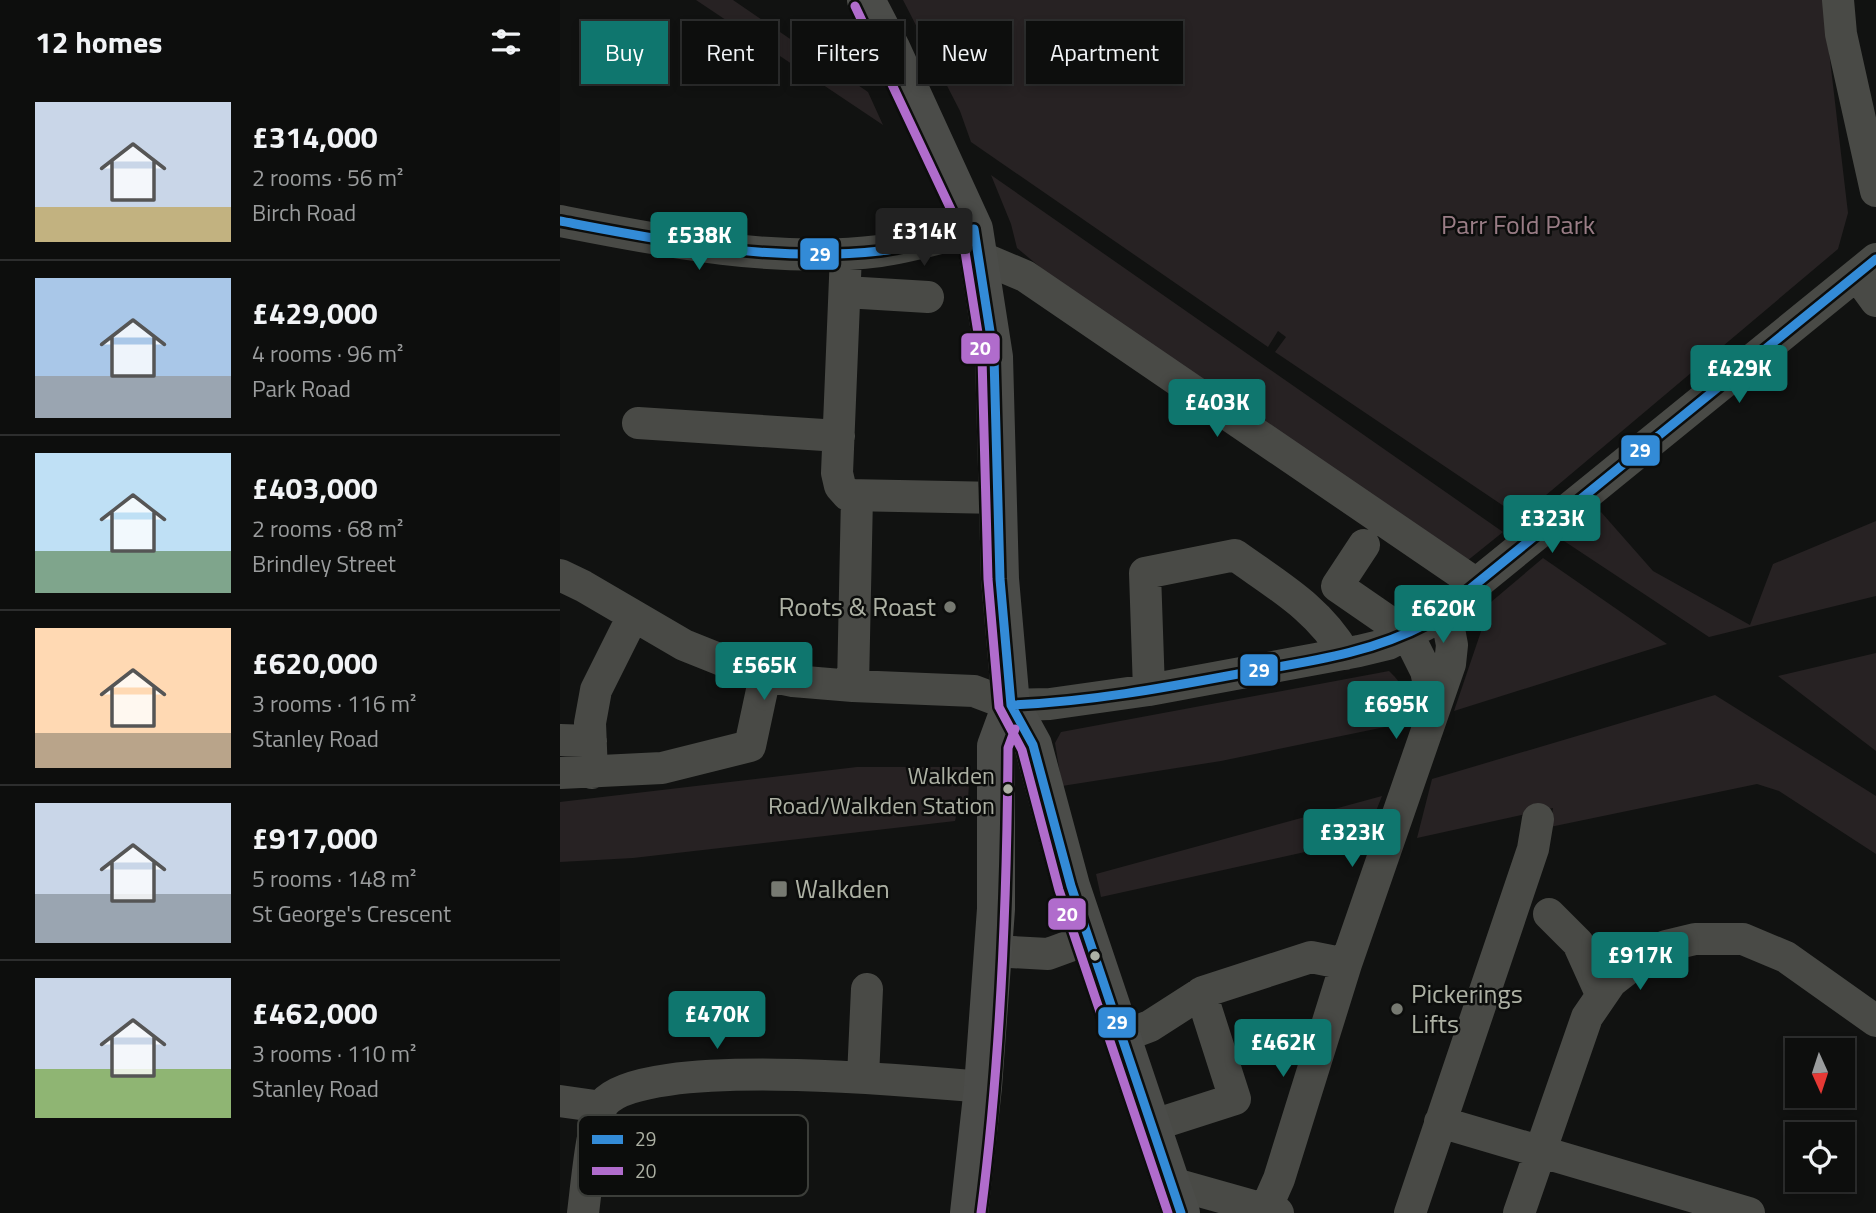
<!DOCTYPE html>
<html lang="en">
<head>
<meta charset="utf-8">
<style>
  :root { --surface:#0d0e0d; --page:#161716; --text:#f1f3f6; --muted:#9a9c9d; --line:#2d2e2e; --accent:#0f766e }
  body { margin:0; font-family:"Titillium Web",sans-serif; background:var(--page); color:var(--text); height:100vh; display:flex; flex-direction:column; font-size:26px; white-space:nowrap }
  * { box-sizing:border-box; margin:0 }
  p { font-size:23px; color:var(--muted) }
  .icon { flex:none; width:38px; height:38px; fill:none; stroke:currentColor; stroke-width:2; stroke-linecap:round; stroke-linejoin:round }
  .map { position:relative; flex:1; overflow:hidden }
  .panel { display:flex; flex-direction:column; background:var(--surface); width:560px }
  .panel>* { flex:none }
  .top-card { position:absolute; left:21px; top:21px; width:665px; height:63px; display:flex; gap:14px }
  .needle { width:46px; rotate:177deg }
  .tools { position:absolute; left:1225px; top:1038px; display:grid; gap:14px }
  .tools a { display:grid; place-items:center; width:70px; height:70px; border-radius:0px; background:var(--surface); box-shadow:0 4px 10px #0003,0 0 0 2px var(--line); font-size:35px }
  .price { position:absolute; translate:-50% -60px; padding:0 16px; border-radius:7px; background:var(--accent); color:#fff; font-size:23px; line-height:46px; filter:drop-shadow(0 2px 4px #0008) }
  .price::after { content:''; position:absolute; left:50%; top:42px; width:21px; height:16px; margin-left:-10px; background:inherit; clip-path:polygon(0 0,100% 0,50% 100%) }
  .price.current { background:#222; color:#fff }
  ul { padding:0; list-style:none }
  li { display:flex; align-items:center; gap:21px; height:175px; padding:0 35px }
  li+li { border-top:2px solid var(--line) }
  li span { display:grid; place-items:center; flex:none; width:196px; height:140px; border-radius:0px; color:#555 }
  li>.icon { margin-inline-start:auto }
  span .icon { width:84px; height:84px; fill:#fffc; stroke-width:1 }
  li b { font-size:30px }
  h2 { display:flex; justify-content:space-between; align-items:center; height:84px; padding:0 35px; font-size:30px }
  .tag { padding:0 24px; border-radius:0px; background:var(--surface); box-shadow:0 4px 10px #0003,0 0 0 2px var(--line); font-size:24px; line-height:63px }
  .tag.current { background:var(--accent); color:#fff }
  main { display:flex; flex:1; min-height:0 }
  .map>svg:first-child { display:block }
  .green { fill:#272223 }
  .lines { fill:none; stroke-linecap:round; stroke-linejoin:round }
  .minor { stroke:#494a46; stroke-width:32 }
  .major { stroke:#4b4c49; stroke-width:38 }
  .bus-1-casing { stroke:#0c0d0c; stroke-width:14 }
  .bus-2-casing { stroke:#0c0d0c; stroke-width:14 }
  .bus-1 { stroke:#338bd7; stroke-width:9 }
  .bus-2 { stroke:#b06ccc; stroke-width:9 }
  .poi-dot { fill:#767971; stroke:#0c0d0c; stroke-width:2.5 }
  .bus-dot { fill:#adb1a4; stroke:#0c0d0c; stroke-width:2.5 }
  .labels { text-anchor:middle; stroke-width:5; stroke-linejoin:round; paint-order:stroke }
  .bus-label { font-size:24px; fill:#adb1a4; stroke:#0c0d0c; text-anchor:end }
  .park-label { font-size:26px; fill:#9a7d86; stroke:#0c0d0c }
  .poi-label { font-size:26px; fill:#adb1a4; stroke:#0c0d0c; text-anchor:start }
  .key { fill:#0c0d0c; stroke:#3c3e3a; stroke-width:2 }
  .key-label { font-size:19px; fill:#adb1a4 }
  .line-badge { stroke:#0c0d0c; stroke-width:2.5 }
  .badge-label { font-size:19px; text-anchor:middle; font-weight:bold; fill:#fff }
</style>
</head>
<body>
<main>
<section class="panel">
<h2>12 homes<svg class="icon" aria-label="filters" viewBox="0 0 24 24"><path d="M4 7h16M4 17h16"/><circle cx="9" cy="7" r="2"/><circle cx="15" cy="17" r="2"/></svg></h2>
<ul>
<li><span style="background:linear-gradient(#c9d6e8 75%,#c2b280 0)"><svg class="icon" aria-label="home" viewBox="0 0 24 24"><path d="M3 11l9-7 9 7M6 9v11h12V9"/></svg></span><div><b>£314,000</b><p>2 rooms · 56 m²</p><p>Birch Road</p></div></li>
<li><span style="background:linear-gradient(#a9c7e8 70%,#9aa5b1 0)"><svg class="icon" aria-label="home" viewBox="0 0 24 24"><path d="M3 11l9-7 9 7M6 9v11h12V9"/></svg></span><div><b>£429,000</b><p>4 rooms · 96 m²</p><p>Park Road</p></div></li>
<li><span style="background:linear-gradient(#bfe0f5 70%,#7fa58c 0)"><svg class="icon" aria-label="home" viewBox="0 0 24 24"><path d="M3 11l9-7 9 7M6 9v11h12V9"/></svg></span><div><b>£403,000</b><p>2 rooms · 68 m²</p><p>Brindley Street</p></div></li>
<li><span style="background:linear-gradient(#ffd9b3 75%,#b9a48a 0)"><svg class="icon" aria-label="home" viewBox="0 0 24 24"><path d="M3 11l9-7 9 7M6 9v11h12V9"/></svg></span><div><b>£620,000</b><p>3 rooms · 116 m²</p><p>Stanley Road</p></div></li>
<li><span style="background:linear-gradient(#c9d6e8 65%,#9aa5b1 0)"><svg class="icon" aria-label="home" viewBox="0 0 24 24"><path d="M3 11l9-7 9 7M6 9v11h12V9"/></svg></span><div><b>£917,000</b><p>5 rooms · 148 m²</p><p>St George's Crescent</p></div></li>
<li><span style="background:linear-gradient(#c9d6e8 65%,#8fb573 0)"><svg class="icon" aria-label="home" viewBox="0 0 24 24"><path d="M3 11l9-7 9 7M6 9v11h12V9"/></svg></span><div><b>£462,000</b><p>3 rooms · 110 m²</p><p>Stanley Road</p></div></li>
</ul>
</section>
<div class="map">
<svg width="1316" height="1213" viewBox="0 0 1316 1213">
  <rect width="100%" height="100%" fill="#111211"/>
  <path class="green" d="M 136,0 L 173,0 L 308,92 L 323,125 Z
    M 343,0 L 1263,0 L 1288,213 L 1278,249 L 960,517 L 715,352 L 726,337 L 718,331 L 708,347 L 411,142 L 400,111 Z
    M 431,175 L 943,532 L 902,565 L 516,297 L 457,248 L 451,224 Z
    M 1041,512 L 1093,571 L 1190,625 L 1213,564 L 1316,521 L 1316,596 L 1149,637 L 1004,541 Z
    M 983,558 L 1107,644 L 894,711 L 931,602 Z
    M 1316,653 L 1316,751 L 1218,676 Z
    M 829,671 C 846,687 849,699 849,722 L 661,761 L 502,786 L 495,743 L 501,732 Z
    M 1155,695 L 1316,796 L 1316,854 L 1219,791 L 1197,784 L 990,827 L 993,808 L 857,838 L 872,779 Z
    M 297,767 L 410,767 L 408,800 L 399,803 L 395,821 L 73,858 L 0,862 L 0,802 Z
    M 822,796 L 802,846 L 763,848 L 541,897 L 536,874 Z"/>
  <g class="lines">
    <path class="minor" d="M 1278,0 L 1281,34 L 1316,191
      M 0,221 C 102,241 216,264 320,251 C 351,247 383,237 414,229
      M 286,254 L 277,473 L 280,486 L 288,495 L 440,498
      M 420,257 L 465,276 L 915,583
      M 1297,275 L 1316,301
      M 285,292 L 368,297
      M 78,423 L 279,436
      M 804,545 L 777,586 L 848,635 L 866,671 L 874,707
      M 0,575 L 23,586 L 124,645 L 194,673 L 233,681 L 293,686 L 414,691 L 451,705 L 490,704 L 589,690 L 799,651 L 828,644 L 868,623 L 1316,259
      M 293,686 L 297,496
      M 589,690 L 585,573 L 675,555 C 718,586 758,608 785,654
      M 0,740 L 31,741
      M 0,773 L 102,768 L 190,746 L 205,676
      M 32,773 L 30,723 L 36,690 L 73,616
      M 989,914 L 1018,943 L 1041,994
      M 432,951 L 488,954 L 529,939
      M 561,1037 L 590,1026 L 643,992 L 751,957 L 786,964
      M 303,1077 L 307,989
      M 0,1101 L 42,1107
      M 880,1122 L 1189,1213
      M 591,1126 L 675,1099 L 641,993
      M 611,1183 L 718,1213
      M 23,1213 C 26,1191 32,1117 44,1103 C 85,1055 356,1081 423,1087
      M 704,1213 L 719,1179 L 786,964 L 890,664 L 892,645 L 885,608
      M 850,1213 L 973,849 L 978,819
      M 959,1213 L 1027,1017 L 1051,982 L 1083,957 L 1106,946 L 1135,939 L 1183,939 L 1226,957 L 1316,1021"/>
    <path class="major" d="M 306,0 L 331,48 L 414,229 L 434,357 L 440,579 L 451,705 L 436,746 L 436,909 L 423,1087 L 409,1213
      M 451,705 L 473,745 L 511,886 L 621,1213"/>
    <g class="bus-1-casing">
      <path id="bus-1" d="M 0,221 C 105,241 212,263 320,251 C 352,247 383,237 414,229
        M 414,229 L 434,357 L 440,579 L 451,705 L 473,745 L 511,886 L 621,1213
        M 451,705 C 528,702 603,688 678,674 C 744,662 808,655 868,623 L 1316,259"/>
    </g>
    <g class="bus-2-casing">
      <path id="bus-2" d="M 295,6 L 402,233 L 422,358 L 428,579 L 439,707 L 462,750 L 499,890 L 608,1213
        M 421,1213 C 441,1059 447,904 448,748 L 455,729"/>
    </g>
    <use href="#bus-1" class="bus-1"/>
    <use href="#bus-2" class="bus-2"/>
  </g>
  <g class="poi-dot">
    <circle cx="390" cy="607" r="7"/>
    <rect x="210" y="880" width="18" height="18" rx="3.5"/>
    <circle cx="837" cy="1009" r="7"/>
  </g>
  <g class="bus-dot">
    <circle cx="448" cy="789" r="6"/>
    <circle cx="535" cy="956" r="6"/>
  </g>
  <g class="labels">
    <g class="bus-label">
      <text x="435" y="784">Walkden<tspan x="435" dy="30">Road/Walkden Station</tspan></text>
    </g>
    <g class="park-label">
      <text x="958" y="234">Parr Fold Park</text>
    </g>
    <g class="poi-label">
      <text x="376" y="616" text-anchor="end">Roots &amp; Roast</text>
      <text x="235" y="898">Walkden</text>
      <text x="851" y="1003">Pickerings<tspan x="851" dy="30">Lifts</tspan></text>
    </g>
  </g>
  <rect x="18" y="1115" width="230" height="81" rx="10" class="key"/>
  <rect x="32" y="1135" width="31" height="9" fill="#338bd7"/>
  <rect x="32" y="1167" width="31" height="8" fill="#b06ccc"/>
  <g class="key-label">
    <text x="75" y="1146">29</text>
    <text x="75" y="1178">20</text>
  </g>
  <g class="line-badge">
    <rect x="239" y="237" width="41" height="34" rx="7" fill="#338bd7"/>
    <rect x="400" y="332" width="41" height="33" rx="7" fill="#b06ccc"/>
    <rect x="1060" y="434" width="41" height="33" rx="7" fill="#338bd7"/>
    <rect x="679" y="653" width="40" height="34" rx="7" fill="#338bd7"/>
    <rect x="487" y="897" width="40" height="34" rx="7" fill="#b06ccc"/>
    <rect x="537" y="1006" width="40" height="33" rx="7" fill="#338bd7"/>
  </g>
  <g class="badge-label">
    <text x="260" y="261">29</text>
    <text x="420" y="355">20</text>
    <text x="1080" y="457">29</text>
    <text x="699" y="677">29</text>
    <text x="507" y="921">20</text>
    <text x="557" y="1029">29</text>
  </g>
</svg>
<div class="tools">
<a><svg class="needle" viewBox="-14 -14 28 28"><path d="M0-13l5 13h-10z" fill="#e53935"/><path d="M0 13l5-13h-10z" fill="#9a9c9d"/></svg></a>
<a><svg class="icon" aria-label="locate" viewBox="0 0 24 24"><circle cx="12" cy="12" r="6"/><path d="M12 2v4M12 18v4M2 12h4M18 12h4"/></svg></a>
</div>
<b class="price current" style="left:364px;top:268px">£314K</b>
<b class="price" style="left:139px;top:272px">£538K</b>
<b class="price" style="left:1179px;top:405px">£429K</b>
<b class="price" style="left:657px;top:439px">£403K</b>
<b class="price" style="left:992px;top:555px">£323K</b>
<b class="price" style="left:883px;top:645px">£620K</b>
<b class="price" style="left:204px;top:702px">£565K</b>
<b class="price" style="left:836px;top:741px">£695K</b>
<b class="price" style="left:792px;top:869px">£323K</b>
<b class="price" style="left:1080px;top:992px">£917K</b>
<b class="price" style="left:157px;top:1051px">£470K</b>
<b class="price" style="left:723px;top:1079px">£462K</b>
<div class="top-card">
<a class="tag current">Buy</a>
<a class="tag">Rent</a>
<a class="tag">Filters</a>
<a class="tag">New</a>
<a class="tag">Apartment</a>
</div>
</div>
</main>
</body>
</html>
